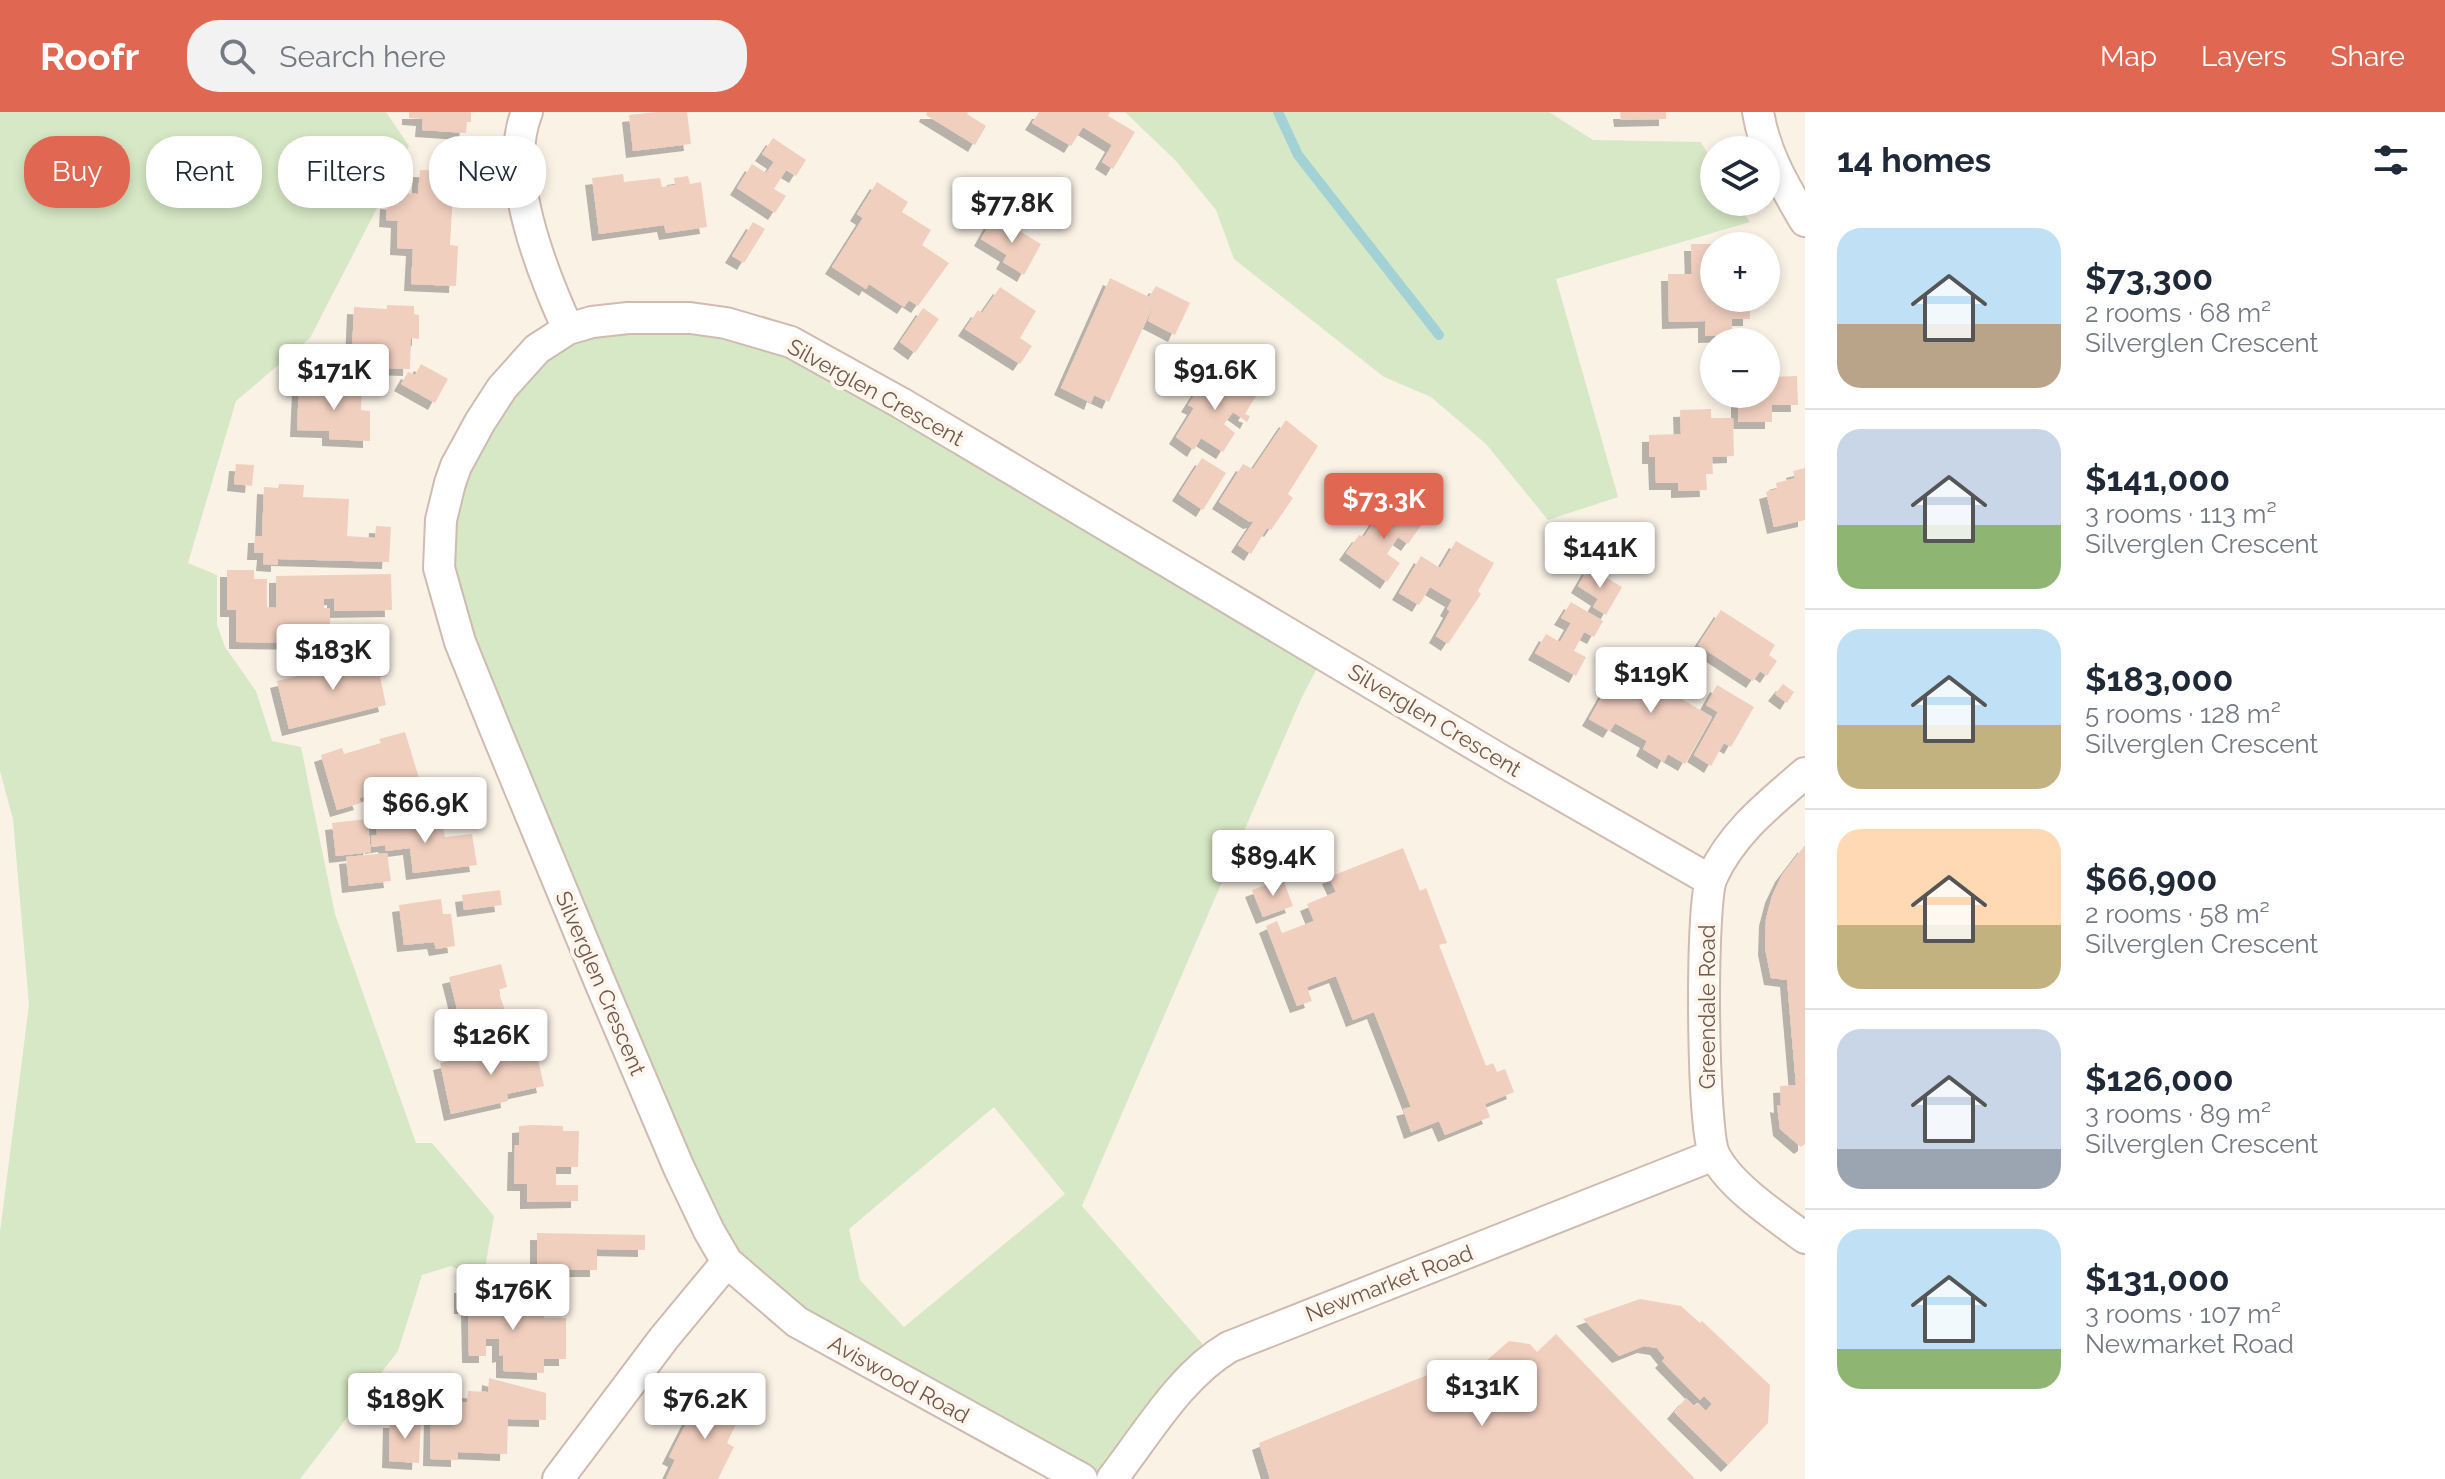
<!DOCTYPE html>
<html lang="en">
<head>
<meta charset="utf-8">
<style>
  :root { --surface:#fff; --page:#f2f2f3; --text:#1f2937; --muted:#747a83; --line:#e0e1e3; --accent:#e06751 }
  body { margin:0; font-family:Raleway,sans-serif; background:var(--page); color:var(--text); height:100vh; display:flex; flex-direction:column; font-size:30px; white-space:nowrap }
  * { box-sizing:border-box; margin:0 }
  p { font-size:26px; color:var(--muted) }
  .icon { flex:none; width:44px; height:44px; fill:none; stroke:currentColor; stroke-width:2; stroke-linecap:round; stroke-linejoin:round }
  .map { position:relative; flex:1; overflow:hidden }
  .side { display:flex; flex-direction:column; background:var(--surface); width:640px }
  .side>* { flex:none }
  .hud { position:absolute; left:24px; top:24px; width:760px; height:72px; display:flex; gap:16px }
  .tools { position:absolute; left:1700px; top:24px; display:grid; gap:16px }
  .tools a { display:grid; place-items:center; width:80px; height:80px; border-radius:50%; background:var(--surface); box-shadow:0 4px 12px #0003; font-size:40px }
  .price { position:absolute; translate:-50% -68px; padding:0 18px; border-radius:8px; background:#fff; color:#222; font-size:26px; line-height:52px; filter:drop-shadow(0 2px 4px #0008) }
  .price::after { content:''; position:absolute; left:50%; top:48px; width:24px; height:18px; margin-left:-12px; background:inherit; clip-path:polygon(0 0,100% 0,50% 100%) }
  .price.active { background:var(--accent); color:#fff }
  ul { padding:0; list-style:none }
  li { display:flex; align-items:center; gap:24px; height:200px; padding:0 32px }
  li+li { border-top:2px solid var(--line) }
  li span { display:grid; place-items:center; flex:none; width:224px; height:160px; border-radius:24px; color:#555 }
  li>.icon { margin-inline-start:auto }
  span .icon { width:96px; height:96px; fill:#fffc; stroke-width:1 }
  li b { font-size:34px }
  h2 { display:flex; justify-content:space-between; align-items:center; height:96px; padding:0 32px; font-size:34px }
  .tag { padding:0 28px; border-radius:32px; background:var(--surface); box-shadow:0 4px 12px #0003; font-size:28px; line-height:72px }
  .tag.active { background:var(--accent); color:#fff }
  header { display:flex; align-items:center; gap:48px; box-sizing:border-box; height:112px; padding:0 40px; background:var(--accent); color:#fff }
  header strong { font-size:38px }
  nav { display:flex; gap:44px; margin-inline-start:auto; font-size:28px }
  .search { width:560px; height:72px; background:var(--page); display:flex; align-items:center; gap:20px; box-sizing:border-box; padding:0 28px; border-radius:32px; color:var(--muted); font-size:30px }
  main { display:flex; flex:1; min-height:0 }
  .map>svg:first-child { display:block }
  .green { fill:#d6e8c5; fill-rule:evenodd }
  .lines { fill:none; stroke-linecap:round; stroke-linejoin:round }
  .stream { stroke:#a2d1d6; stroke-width:10 }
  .building { fill:#f0cfbf; filter:url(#shadow) }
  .minor-casing { stroke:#cfbbb0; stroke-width:34 }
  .minor { stroke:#fff; stroke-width:30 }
  .labels { text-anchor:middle; stroke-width:8; stroke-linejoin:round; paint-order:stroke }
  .street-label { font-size:22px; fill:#74574c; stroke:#fef6ec }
</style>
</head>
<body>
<header>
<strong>Roofr</strong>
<div class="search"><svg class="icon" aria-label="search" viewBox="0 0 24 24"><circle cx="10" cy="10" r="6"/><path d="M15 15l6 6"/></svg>Search here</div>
<nav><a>Map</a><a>Layers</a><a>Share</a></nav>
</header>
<main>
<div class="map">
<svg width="1805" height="1367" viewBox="0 0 1805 1367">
  <defs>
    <filter id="shadow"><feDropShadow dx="-7" dy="7" stdDeviation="0" flood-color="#0004"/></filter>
  </defs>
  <rect width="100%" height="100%" fill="#fbf2e6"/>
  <path class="green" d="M 0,0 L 386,0 L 409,34 L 310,226 L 236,289 L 188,451 L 217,463 L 217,513 L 225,535 L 256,579 L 272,629 L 301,635 L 335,802 L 416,1031 L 432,1031 L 494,1104 L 483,1168 L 451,1154 L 422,1163 L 398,1239 L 300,1367 L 0,1367 L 0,1120 L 29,893 L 13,707 L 0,659 Z
    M 1125,0 L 1549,0 L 1593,28 L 1701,30 L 1714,52 L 1714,90 L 1737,90 L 1750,110 L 1556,167 L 1618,385 L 1548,408 L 1486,332 L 1431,285 L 1384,265 L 1234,147 L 1216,98 L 1176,49 Z
    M 727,209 L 1324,543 L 1301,587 L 1082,1094 L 1213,1244 L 1112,1367 L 1081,1367 L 849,1243 L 707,1119 L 459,530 L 444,390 L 554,224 ZM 994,995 L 1065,1082 L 904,1215 L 860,1168 L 849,1117 Z"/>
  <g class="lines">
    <path class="stream" d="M 1278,0 L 1298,43 L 1439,223"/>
  </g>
  <path class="building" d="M 409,0 L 471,0 L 471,10 L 467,10 L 466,21 L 422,18 L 423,7 L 409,6 Z
    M 657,0 L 687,0 L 691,32 L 633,39 L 629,3 Z
    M 927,0 L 968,0 L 967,2 L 986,14 L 975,33 L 926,3 Z
    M 1039,0 L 1110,0 L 1108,4 L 1135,20 L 1113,57 L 1102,50 L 1112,33 L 1083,15 L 1071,34 L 1032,11 Z
    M 1620,0 L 1666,0 L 1666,7 L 1621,8 Z
    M 773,26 L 806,48 L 796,64 L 786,58 L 774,77 L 786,84 L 775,101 L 737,76 L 752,52 L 766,61 L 774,50 L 762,42 Z
    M 420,58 L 450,59 L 448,80 L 453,81 L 450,133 L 458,134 L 456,174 L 411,172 L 413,137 L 397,136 L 398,109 L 386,108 L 387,90 L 400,91 L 401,81 L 418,82 Z
    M 623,62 L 624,70 L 660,66 L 662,75 L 675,73 L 674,66 L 688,64 L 690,72 L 701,70 L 707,115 L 666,121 L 664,113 L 599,122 L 592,66 Z
    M 877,70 L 908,90 L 902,100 L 931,118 L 922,133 L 949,151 L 918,194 L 909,188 L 904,195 L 869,172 L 866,177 L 832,155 L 863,106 L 857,102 Z
    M 994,104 L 1041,132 L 1024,163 L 1003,150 L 1007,143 L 981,127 Z
    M 753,110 L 765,117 L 744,151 L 732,144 Z
    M 1691,132 L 1714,132 L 1714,186 L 1750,186 L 1750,207 L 1732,207 L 1732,223 L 1705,224 L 1705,209 L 1669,210 L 1668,162 L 1692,162 Z
    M 1110,166 L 1149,185 L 1156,174 L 1190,191 L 1175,223 L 1148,209 L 1154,192 L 1109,290 L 1094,283 L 1091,291 L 1061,276 Z
    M 1000,175 L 1036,199 L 1020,226 L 1032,234 L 1020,252 L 965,217 L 978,198 L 982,201 Z
    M 387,193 L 414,194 L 414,202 L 419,203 L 419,227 L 411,226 L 410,257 L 377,256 L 377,242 L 352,241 L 354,195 L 387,197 Z
    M 923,196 L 939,207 L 915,241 L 900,230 Z
    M 421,252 L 448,267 L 435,291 L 401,272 L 408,260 L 415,263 Z
    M 1211,257 L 1256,284 L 1245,302 L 1250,304 L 1247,310 L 1233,300 L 1224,312 L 1235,321 L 1223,340 L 1201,326 L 1194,338 L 1176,325 L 1194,296 L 1188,293 Z
    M 1797,264 L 1798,293 L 1772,293 L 1772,310 L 1738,310 L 1738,282 L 1766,282 L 1766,275 L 1769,275 L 1769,265 Z
    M 333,271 L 362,272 L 361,298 L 370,299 L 370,329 L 329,327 L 329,319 L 297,318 L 299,274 L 333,275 Z
    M 1711,297 L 1711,306 L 1733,306 L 1734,344 L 1712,345 L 1713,362 L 1706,362 L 1707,378 L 1678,379 L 1678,371 L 1656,371 L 1655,345 L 1649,345 L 1649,323 L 1681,322 L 1680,298 Z
    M 1286,308 L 1318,334 L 1288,382 L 1293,386 L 1271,418 L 1267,416 L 1251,442 L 1238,433 L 1254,409 L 1250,410 L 1219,390 L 1243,352 L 1253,357 Z
    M 1202,346 L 1226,361 L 1203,398 L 1179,382 Z
    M 236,352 L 254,353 L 252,374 L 234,372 Z
    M 1805,356 L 1805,408 L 1774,415 L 1766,380 L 1777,377 L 1776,371 L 1795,366 L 1793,359 Z
    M 279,372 L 304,373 L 303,385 L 349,387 L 347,424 L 375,426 L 376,414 L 391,415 L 389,450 L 278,447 L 278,453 L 263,452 L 264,441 L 254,441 L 255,424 L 262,424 L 264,375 L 278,376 Z
    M 1386,391 L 1422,412 L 1408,432 L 1398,425 L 1387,442 L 1400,451 L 1387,470 L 1346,441 L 1359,423 L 1364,425 Z
    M 1456,429 L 1494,451 L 1478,479 L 1481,482 L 1448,532 L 1436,524 L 1450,499 L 1447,497 L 1452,488 L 1430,475 L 1419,493 L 1399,481 L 1421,444 L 1440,456 Z
    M 1589,455 L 1622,475 L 1606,503 L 1593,495 L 1598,487 L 1578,474 Z
    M 227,458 L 254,458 L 254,467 L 267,467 L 267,495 L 276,496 L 276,464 L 391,462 L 392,498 L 334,499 L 334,486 L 324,487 L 324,496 L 330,496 L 330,531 L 236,530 L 236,498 L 227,498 Z
    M 1571,490 L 1603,509 L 1594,525 L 1584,520 L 1574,539 L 1586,545 L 1576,564 L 1535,541 L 1546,522 L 1560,530 L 1571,511 L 1561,506 Z
    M 1721,498 L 1775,533 L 1769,543 L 1777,549 L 1767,564 L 1760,559 L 1753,569 L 1698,533 Z
    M 381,543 L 386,564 L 380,565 L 386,593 L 289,617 L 277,569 Z
    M 1621,551 L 1712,605 L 1685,652 L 1668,642 L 1664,650 L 1643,637 L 1647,629 L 1615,611 L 1610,619 L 1589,607 Z
    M 1783,572 L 1794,580 L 1787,591 L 1775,582 Z
    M 1717,573 L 1754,595 L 1731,635 L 1724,631 L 1711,654 L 1694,643 L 1718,600 L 1706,593 Z
    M 405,620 L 422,676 L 399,682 L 397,675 L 359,686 L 361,691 L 337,698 L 321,643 L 342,636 L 344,642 L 381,631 L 379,627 Z
    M 415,703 L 417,719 L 443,716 L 445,725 L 472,722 L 477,753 L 413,761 L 410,736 L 386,739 L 385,733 L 372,735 L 371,724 L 377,723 L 375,707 Z
    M 367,707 L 371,740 L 336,744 L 332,711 Z
    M 1805,733 L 1805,1032 L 1801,1035 L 1780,1017 L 1777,993 L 1781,994 L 1780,974 L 1796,973 L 1787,868 L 1771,866 L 1765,836 L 1766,807 L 1772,784 L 1782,763 Z
    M 1403,736 L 1420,779 L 1426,776 L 1447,831 L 1439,833 L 1486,954 L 1493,951 L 1497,960 L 1505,957 L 1514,980 L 1485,992 L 1490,1005 L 1445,1023 L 1439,1009 L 1411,1020 L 1403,997 L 1411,995 L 1374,900 L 1353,908 L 1336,864 L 1307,875 L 1312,889 L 1297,894 L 1266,814 L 1277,809 L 1282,821 L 1314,809 L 1307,792 L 1336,780 L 1329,765 Z
    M 387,741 L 391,769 L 349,774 L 346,745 Z
    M 1283,767 L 1293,794 L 1263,805 L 1252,778 Z
    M 500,778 L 502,793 L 464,798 L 462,783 Z
    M 441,787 L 443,802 L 451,802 L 455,834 L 436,837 L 434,830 L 404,833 L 399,793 Z
    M 501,852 L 507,875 L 498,878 L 510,913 L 464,925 L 449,865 Z
    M 534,930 L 544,974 L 507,982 L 508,989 L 451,1002 L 440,951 Z
    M 532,1013 L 563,1014 L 563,1019 L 579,1019 L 578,1055 L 556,1055 L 556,1073 L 578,1073 L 578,1089 L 527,1090 L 527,1072 L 514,1072 L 515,1033 L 519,1033 L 519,1014 Z
    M 537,1121 L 645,1123 L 645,1138 L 597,1137 L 597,1158 L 557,1158 L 556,1154 L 537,1153 Z
    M 461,1174 L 486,1175 L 498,1181 L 498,1193 L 509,1193 L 509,1198 L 544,1198 L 544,1206 L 566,1206 L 566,1247 L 544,1247 L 544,1261 L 503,1259 L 503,1243 L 499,1244 L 499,1227 L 486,1227 L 486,1244 L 469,1244 L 468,1195 L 461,1195 Z
    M 1640,1187 L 1681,1194 L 1700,1211 L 1702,1209 L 1770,1273 L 1768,1311 L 1728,1353 L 1674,1300 L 1686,1286 L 1694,1294 L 1698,1291 L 1706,1299 L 1712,1292 L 1704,1284 L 1700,1288 L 1662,1249 L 1665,1246 L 1657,1236 L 1644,1234 L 1619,1244 L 1583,1207 Z
    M 1556,1222 L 1695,1367 L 1270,1367 L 1259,1331 L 1457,1251 L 1471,1262 L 1509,1229 L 1530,1232 L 1537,1240 Z
    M 489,1266 L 546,1281 L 546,1308 L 508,1307 L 507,1342 L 458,1340 L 458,1348 L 430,1347 L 431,1300 L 437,1301 L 438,1281 L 459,1282 L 459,1290 L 467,1290 L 468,1279 L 488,1280 Z
    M 710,1277 L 737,1291 L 730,1306 L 737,1310 L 727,1331 L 734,1335 L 718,1367 L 666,1367 L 675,1348 L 669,1345 L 692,1300 L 697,1303 Z
    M 390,1309 L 421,1309 L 419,1351 L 389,1349 Z"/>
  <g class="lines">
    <g class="minor-casing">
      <path id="minor" d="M 527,0 C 502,61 542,160 568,217
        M 1758,0 C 1765,42 1784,73 1805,109
        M 1805,661 C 1769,692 1732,721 1712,765 C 1700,790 1702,1021 1715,1044 C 1731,1075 1777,1105 1805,1126
        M 558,1367 L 664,1226 L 727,1150
        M 1082,1367 L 797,1210 L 727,1150 L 709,1119 L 679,1056 L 602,875 L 498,624 L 460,530 L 439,456 L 441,408 L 450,371 L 456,354 L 480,310 L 502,276 L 537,237 L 568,217 L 592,210 L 628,206 L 690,206 L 726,211 L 791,230 L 901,291 L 1504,650 L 1710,768
        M 1112,1367 C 1147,1322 1180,1264 1229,1235 L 1714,1043"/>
    </g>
    <use href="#minor" class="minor"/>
  </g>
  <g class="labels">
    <g class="street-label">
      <text transform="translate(876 280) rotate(29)" y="8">Silverglen Crescent</text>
      <text transform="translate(1435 608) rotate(31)" y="8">Silverglen Crescent</text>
      <text transform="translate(601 871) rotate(67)" y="8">Silverglen Crescent</text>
      <text transform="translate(1707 895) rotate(-90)" y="8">Greendale Road</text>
      <text transform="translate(1389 1171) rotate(-21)" y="8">Newmarket Road</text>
      <text transform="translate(899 1267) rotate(29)" y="8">Aviswood Road</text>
    </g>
  </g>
</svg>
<div class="tools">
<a><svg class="icon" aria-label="layers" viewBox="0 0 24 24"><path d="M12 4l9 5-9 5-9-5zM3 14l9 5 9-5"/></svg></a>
<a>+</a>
<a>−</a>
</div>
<b class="price" style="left:1012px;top:133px">$77.8K</b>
<b class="price" style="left:334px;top:300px">$171K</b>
<b class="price" style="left:1215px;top:300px">$91.6K</b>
<b class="price active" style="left:1384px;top:429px">$73.3K</b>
<b class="price" style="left:1600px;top:478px">$141K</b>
<b class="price" style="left:333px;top:580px">$183K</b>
<b class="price" style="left:1651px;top:603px">$119K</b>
<b class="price" style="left:425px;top:733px">$66.9K</b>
<b class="price" style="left:1273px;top:786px">$89.4K</b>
<b class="price" style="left:491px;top:965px">$126K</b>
<b class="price" style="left:513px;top:1220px">$176K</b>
<b class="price" style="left:1482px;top:1316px">$131K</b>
<b class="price" style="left:405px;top:1329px">$189K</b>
<b class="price" style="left:705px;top:1329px">$76.2K</b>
<div class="hud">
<a class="tag active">Buy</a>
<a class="tag">Rent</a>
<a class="tag">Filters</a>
<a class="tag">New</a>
</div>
</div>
<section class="side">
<h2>14 homes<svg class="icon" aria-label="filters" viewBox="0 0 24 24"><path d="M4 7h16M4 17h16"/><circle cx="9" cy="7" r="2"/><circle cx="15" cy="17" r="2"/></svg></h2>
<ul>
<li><span style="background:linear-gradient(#bfe0f5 60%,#b9a48a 0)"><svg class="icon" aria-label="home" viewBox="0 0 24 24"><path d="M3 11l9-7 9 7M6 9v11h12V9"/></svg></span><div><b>$73,300</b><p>2 rooms · 68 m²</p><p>Silverglen Crescent</p></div></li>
<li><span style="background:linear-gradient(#c9d6e8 60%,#8fb573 0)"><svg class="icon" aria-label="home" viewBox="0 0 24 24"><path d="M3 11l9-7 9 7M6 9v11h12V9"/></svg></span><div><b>$141,000</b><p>3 rooms · 113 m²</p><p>Silverglen Crescent</p></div></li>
<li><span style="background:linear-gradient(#bfe0f5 60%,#c2b280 0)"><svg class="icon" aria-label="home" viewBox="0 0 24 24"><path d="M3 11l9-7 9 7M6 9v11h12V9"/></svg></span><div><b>$183,000</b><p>5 rooms · 128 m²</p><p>Silverglen Crescent</p></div></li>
<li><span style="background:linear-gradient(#ffd9b3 60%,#c2b280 0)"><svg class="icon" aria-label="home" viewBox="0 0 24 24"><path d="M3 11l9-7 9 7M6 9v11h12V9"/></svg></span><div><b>$66,900</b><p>2 rooms · 58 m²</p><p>Silverglen Crescent</p></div></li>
<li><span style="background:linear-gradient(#c9d6e8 75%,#9aa5b1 0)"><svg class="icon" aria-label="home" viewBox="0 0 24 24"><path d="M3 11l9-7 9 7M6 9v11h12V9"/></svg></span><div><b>$126,000</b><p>3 rooms · 89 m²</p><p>Silverglen Crescent</p></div></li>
<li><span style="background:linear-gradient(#bfe0f5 75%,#8fb573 0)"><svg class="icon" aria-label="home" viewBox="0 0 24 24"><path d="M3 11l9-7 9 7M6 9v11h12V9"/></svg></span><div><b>$131,000</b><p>3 rooms · 107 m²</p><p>Newmarket Road</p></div></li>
</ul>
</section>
</main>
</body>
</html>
